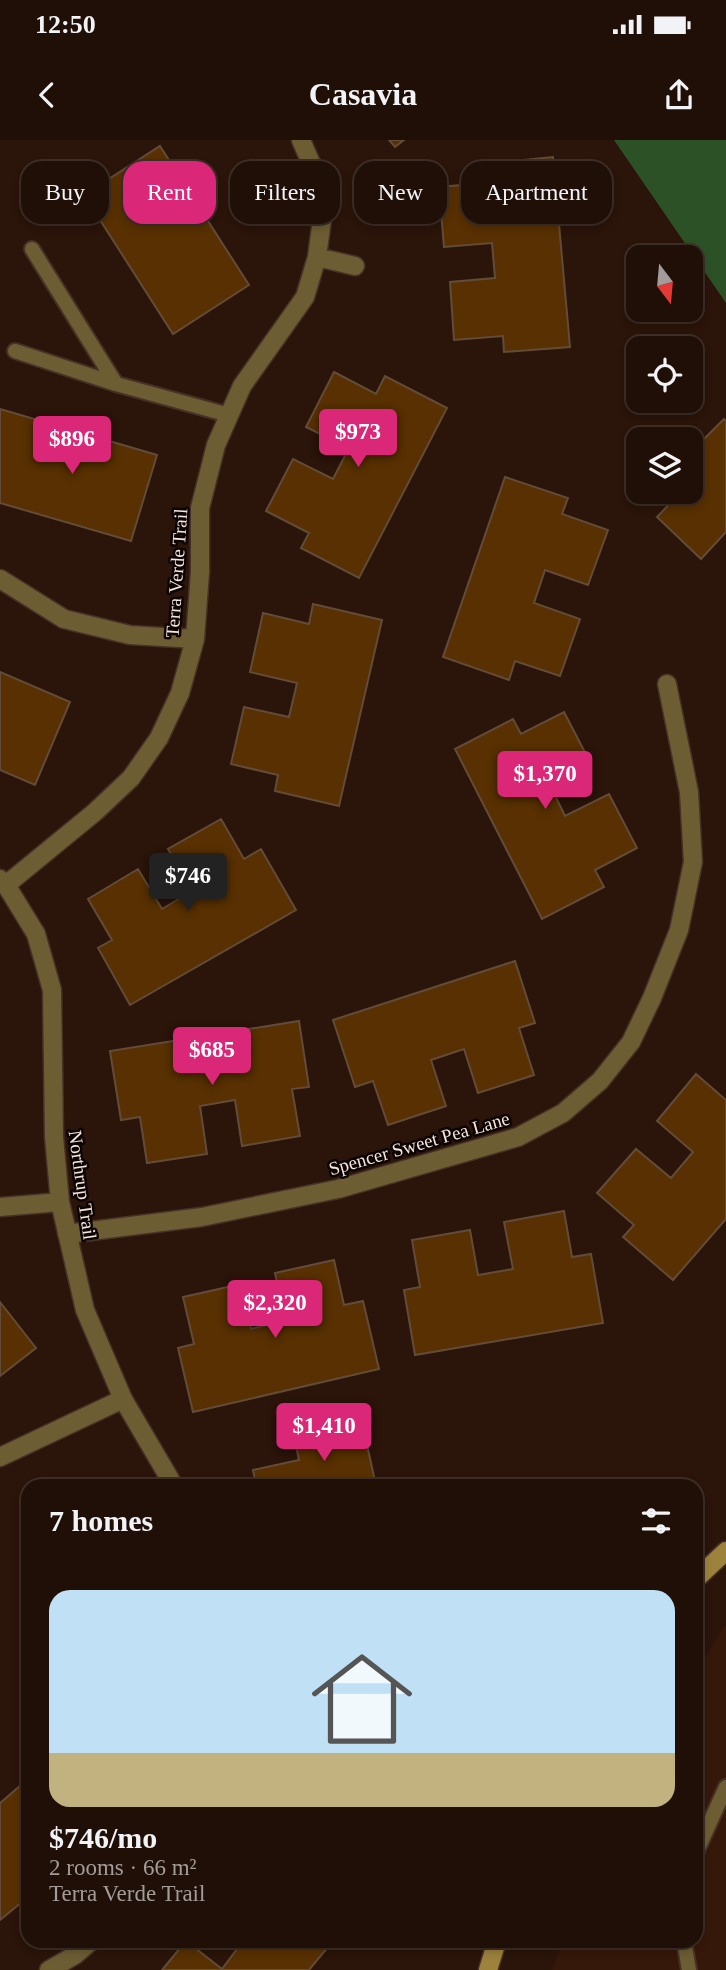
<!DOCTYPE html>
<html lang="en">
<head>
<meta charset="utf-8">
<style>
  :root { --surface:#200f07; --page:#281811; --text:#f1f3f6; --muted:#a29c9b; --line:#3d2f28; --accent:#db2777 }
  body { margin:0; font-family:Georgia,serif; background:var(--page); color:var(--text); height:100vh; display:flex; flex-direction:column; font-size:26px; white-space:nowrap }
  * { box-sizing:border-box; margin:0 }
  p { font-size:23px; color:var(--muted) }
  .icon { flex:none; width:38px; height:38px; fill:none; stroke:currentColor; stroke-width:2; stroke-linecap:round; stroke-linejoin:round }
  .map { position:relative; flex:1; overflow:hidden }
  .sheet { position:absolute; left:21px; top:1339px; width:682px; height:469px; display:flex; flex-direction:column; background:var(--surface); border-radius:21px; box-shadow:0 4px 10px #0003,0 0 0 2px var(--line) }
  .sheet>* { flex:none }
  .guide { position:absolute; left:21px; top:21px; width:684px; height:63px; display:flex; gap:14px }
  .needle { width:46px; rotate:164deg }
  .buttons { position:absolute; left:626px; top:105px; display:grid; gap:14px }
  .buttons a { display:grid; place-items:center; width:77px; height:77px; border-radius:14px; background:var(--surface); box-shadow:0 4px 10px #0003,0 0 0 2px var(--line); font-size:35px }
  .price { position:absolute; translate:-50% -60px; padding:0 16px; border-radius:7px; background:var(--accent); color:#fff; font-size:23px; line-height:46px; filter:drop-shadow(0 2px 4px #0008) }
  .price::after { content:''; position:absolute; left:50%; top:42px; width:21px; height:16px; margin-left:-10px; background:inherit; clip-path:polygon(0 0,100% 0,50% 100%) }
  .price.current { background:#222; color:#fff }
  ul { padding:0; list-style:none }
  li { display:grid; align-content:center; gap:14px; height:371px; padding:0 28px }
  li span { display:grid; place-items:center; height:217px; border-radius:21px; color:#555 }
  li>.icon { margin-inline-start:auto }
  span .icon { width:126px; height:126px; fill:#fffc; stroke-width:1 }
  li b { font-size:30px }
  h2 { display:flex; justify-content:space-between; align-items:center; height:84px; padding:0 28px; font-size:30px }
  .chip { padding:0 24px; border-radius:21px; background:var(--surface); box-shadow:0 4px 10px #0003,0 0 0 2px var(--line); font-size:24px; line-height:63px }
  .chip.current { background:var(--accent); color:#fff }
  .status { display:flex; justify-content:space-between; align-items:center; height:49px; padding:0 35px; background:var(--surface); direction:ltr }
  .status svg { height:19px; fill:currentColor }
  header { display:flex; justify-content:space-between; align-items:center; height:91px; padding:0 28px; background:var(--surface); font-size:32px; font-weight:700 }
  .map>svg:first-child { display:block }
  .built { fill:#351809 }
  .forest { fill:#2c5127 }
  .building { fill:#583001; stroke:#624c39; stroke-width:2 }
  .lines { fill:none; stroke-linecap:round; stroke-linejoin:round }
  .lane-casing { stroke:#473127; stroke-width:18 }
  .street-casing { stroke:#473127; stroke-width:21 }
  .secondary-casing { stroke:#473127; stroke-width:21 }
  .lane { stroke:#6d5d33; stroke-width:14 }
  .street { stroke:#6d5d33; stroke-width:18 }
  .secondary { stroke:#9d823c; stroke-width:18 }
  .labels { text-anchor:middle; stroke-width:5; stroke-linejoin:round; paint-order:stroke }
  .street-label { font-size:19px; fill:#f6e5dd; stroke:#0c0402 }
</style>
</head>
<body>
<div class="status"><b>12:50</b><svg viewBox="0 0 49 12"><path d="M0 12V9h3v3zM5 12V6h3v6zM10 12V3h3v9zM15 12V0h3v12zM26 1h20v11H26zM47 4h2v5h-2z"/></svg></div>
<header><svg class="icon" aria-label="back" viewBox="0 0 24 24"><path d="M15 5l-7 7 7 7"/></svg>Casavia<svg class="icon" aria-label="share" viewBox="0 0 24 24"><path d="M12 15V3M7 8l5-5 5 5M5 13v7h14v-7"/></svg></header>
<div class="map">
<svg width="726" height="1830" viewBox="0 0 726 1830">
  <rect width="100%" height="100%" fill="#2b1409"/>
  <path class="built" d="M 726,1484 L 726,1830 L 552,1830 L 563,1801 L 696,1801 L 697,1530 Z"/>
  <path class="forest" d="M 614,0 L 726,0 L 726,163 Z"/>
  <path class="building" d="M 389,0 L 404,0 L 395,7 Z
    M 160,6 L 249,145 L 173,194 L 84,55 Z
    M 553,17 L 570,207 L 504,212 L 503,196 L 454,200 L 450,142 L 495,138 L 492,103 L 444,107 L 439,47 L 485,43 L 484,24 Z
    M 334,232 L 376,254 L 385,236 L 447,268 L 359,438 L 301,408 L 309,393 L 266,371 L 293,319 L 333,339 L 349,308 L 306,287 Z
    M 0,269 L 157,315 L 131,401 L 0,363 Z
    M 724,279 L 726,281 L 726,392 L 701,419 L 657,377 L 681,352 L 691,352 L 691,312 Z
    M 505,337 L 568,358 L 562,374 L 608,390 L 588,445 L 545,430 L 534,463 L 580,479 L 560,536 L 515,521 L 509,540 L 443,517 Z
    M 313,464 L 382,480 L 339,666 L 275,651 L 278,635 L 231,624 L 244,567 L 289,577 L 297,543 L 250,532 L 263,473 L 309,484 Z
    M 0,532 L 70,562 L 35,645 L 0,630 Z
    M 564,572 L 591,624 L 550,645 L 565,676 L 609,654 L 637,708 L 595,730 L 604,747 L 542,779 L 455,609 L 513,579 L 521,594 Z
    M 221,679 L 244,719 L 261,709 L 296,770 L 130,865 L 98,808 L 112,800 L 88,759 L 138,729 L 162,769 L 192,751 L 168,709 Z
    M 515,821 L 535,883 L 519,888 L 534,935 L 478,953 L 464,909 L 431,920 L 446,966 L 388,985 L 373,941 L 355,947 L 333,880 Z
    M 299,881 L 309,947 L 292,949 L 300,996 L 242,1006 L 235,960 L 200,966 L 207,1014 L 147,1023 L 140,977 L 121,980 L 110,911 Z
    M 696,934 L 726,960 L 726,1079 L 673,1140 L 623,1097 L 634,1085 L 597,1053 L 636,1009 L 671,1038 L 693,1012 L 657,981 Z
    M 564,1071 L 572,1117 L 591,1114 L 603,1183 L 415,1215 L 404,1150 L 420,1147 L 412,1100 L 470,1090 L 478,1135 L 513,1129 L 504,1082 Z
    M 334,1120 L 344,1165 L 363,1161 L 379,1229 L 193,1272 L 178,1208 L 194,1204 L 183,1157 L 241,1144 L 251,1189 L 285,1180 L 275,1133 Z
    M 0,1162 L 36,1208 L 0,1236 Z
    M 363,1286 L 376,1346 L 256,1346 L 253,1330 L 299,1320 L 295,1301 Z
    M 28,1639 L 28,1757 L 0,1780 L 0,1663 Z
    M 186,1801 L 222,1829 L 243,1801 L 333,1801 L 309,1830 L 162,1830 Z"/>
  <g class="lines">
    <g class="lane-casing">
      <path id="lane" d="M 32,109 L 116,244
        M 15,211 L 116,244 L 229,275
        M 696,1713 L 726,1647
        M 684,1801 L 689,1830"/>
    </g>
    <g class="street-casing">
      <path id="street" d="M 317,117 L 355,126
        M 0,439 L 64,479 L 130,495 L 195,499
        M 0,739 L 6,745 L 36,794 L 52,850 L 54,997 L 60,1062 L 85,1170 L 123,1259 L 174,1346
        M 6,745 L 95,672 L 131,638 L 159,598 L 180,553 L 195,499 L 200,432 L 200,368 L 216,305 L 242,246 L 305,157 L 317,117 L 323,72 L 314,30 L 301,0
        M 0,1067 L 60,1062
        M 67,1094 L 202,1077 L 338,1049 L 518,997 L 563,973 L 600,941 L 631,902 L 652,858 L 679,790 L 693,722 L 689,652 L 667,544
        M 0,1317 L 123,1259
        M 49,1830 L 75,1815 L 91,1801"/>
    </g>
    <g class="secondary-casing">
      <path id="secondary" d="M 696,1439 L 726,1411
        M 488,1830 L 497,1801"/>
    </g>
    <use href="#lane" class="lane"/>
    <use href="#street" class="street"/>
    <use href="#secondary" class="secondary"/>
  </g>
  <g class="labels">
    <g class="street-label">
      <text transform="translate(176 433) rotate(-86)" y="7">Terra Verde Trail</text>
      <text transform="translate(419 1003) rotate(-16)" y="7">Spencer Sweet Pea Lane</text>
      <text transform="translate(83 1045) rotate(82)" y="7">Northrup Trail</text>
    </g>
  </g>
</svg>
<div class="buttons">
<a><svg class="needle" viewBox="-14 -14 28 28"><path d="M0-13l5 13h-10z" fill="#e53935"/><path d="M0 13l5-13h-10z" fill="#a29c9b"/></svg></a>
<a><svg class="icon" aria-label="locate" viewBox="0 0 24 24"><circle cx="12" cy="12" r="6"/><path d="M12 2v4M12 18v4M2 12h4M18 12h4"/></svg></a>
<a><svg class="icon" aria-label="layers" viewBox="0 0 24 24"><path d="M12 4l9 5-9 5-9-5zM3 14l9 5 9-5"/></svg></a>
</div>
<b class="price" style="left:358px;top:329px">$973</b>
<b class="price" style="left:72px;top:336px">$896</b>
<b class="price" style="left:545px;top:671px">$1,370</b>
<b class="price current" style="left:188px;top:773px">$746</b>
<b class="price" style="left:212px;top:947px">$685</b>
<b class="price" style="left:275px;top:1200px">$2,320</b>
<b class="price" style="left:324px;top:1323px">$1,410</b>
<div class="guide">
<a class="chip">Buy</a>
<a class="chip current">Rent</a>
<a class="chip">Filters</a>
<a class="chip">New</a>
<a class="chip">Apartment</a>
</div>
<section class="sheet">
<h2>7 homes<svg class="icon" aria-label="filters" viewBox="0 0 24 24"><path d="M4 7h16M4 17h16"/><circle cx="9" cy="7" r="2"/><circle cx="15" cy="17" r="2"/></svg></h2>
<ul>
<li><span style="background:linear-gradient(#bfe0f5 75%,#c2b280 0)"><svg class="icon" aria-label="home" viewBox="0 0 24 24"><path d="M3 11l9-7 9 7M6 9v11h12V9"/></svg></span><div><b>$746/mo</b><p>2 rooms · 66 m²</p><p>Terra Verde Trail</p></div></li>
</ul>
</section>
</div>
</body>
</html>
